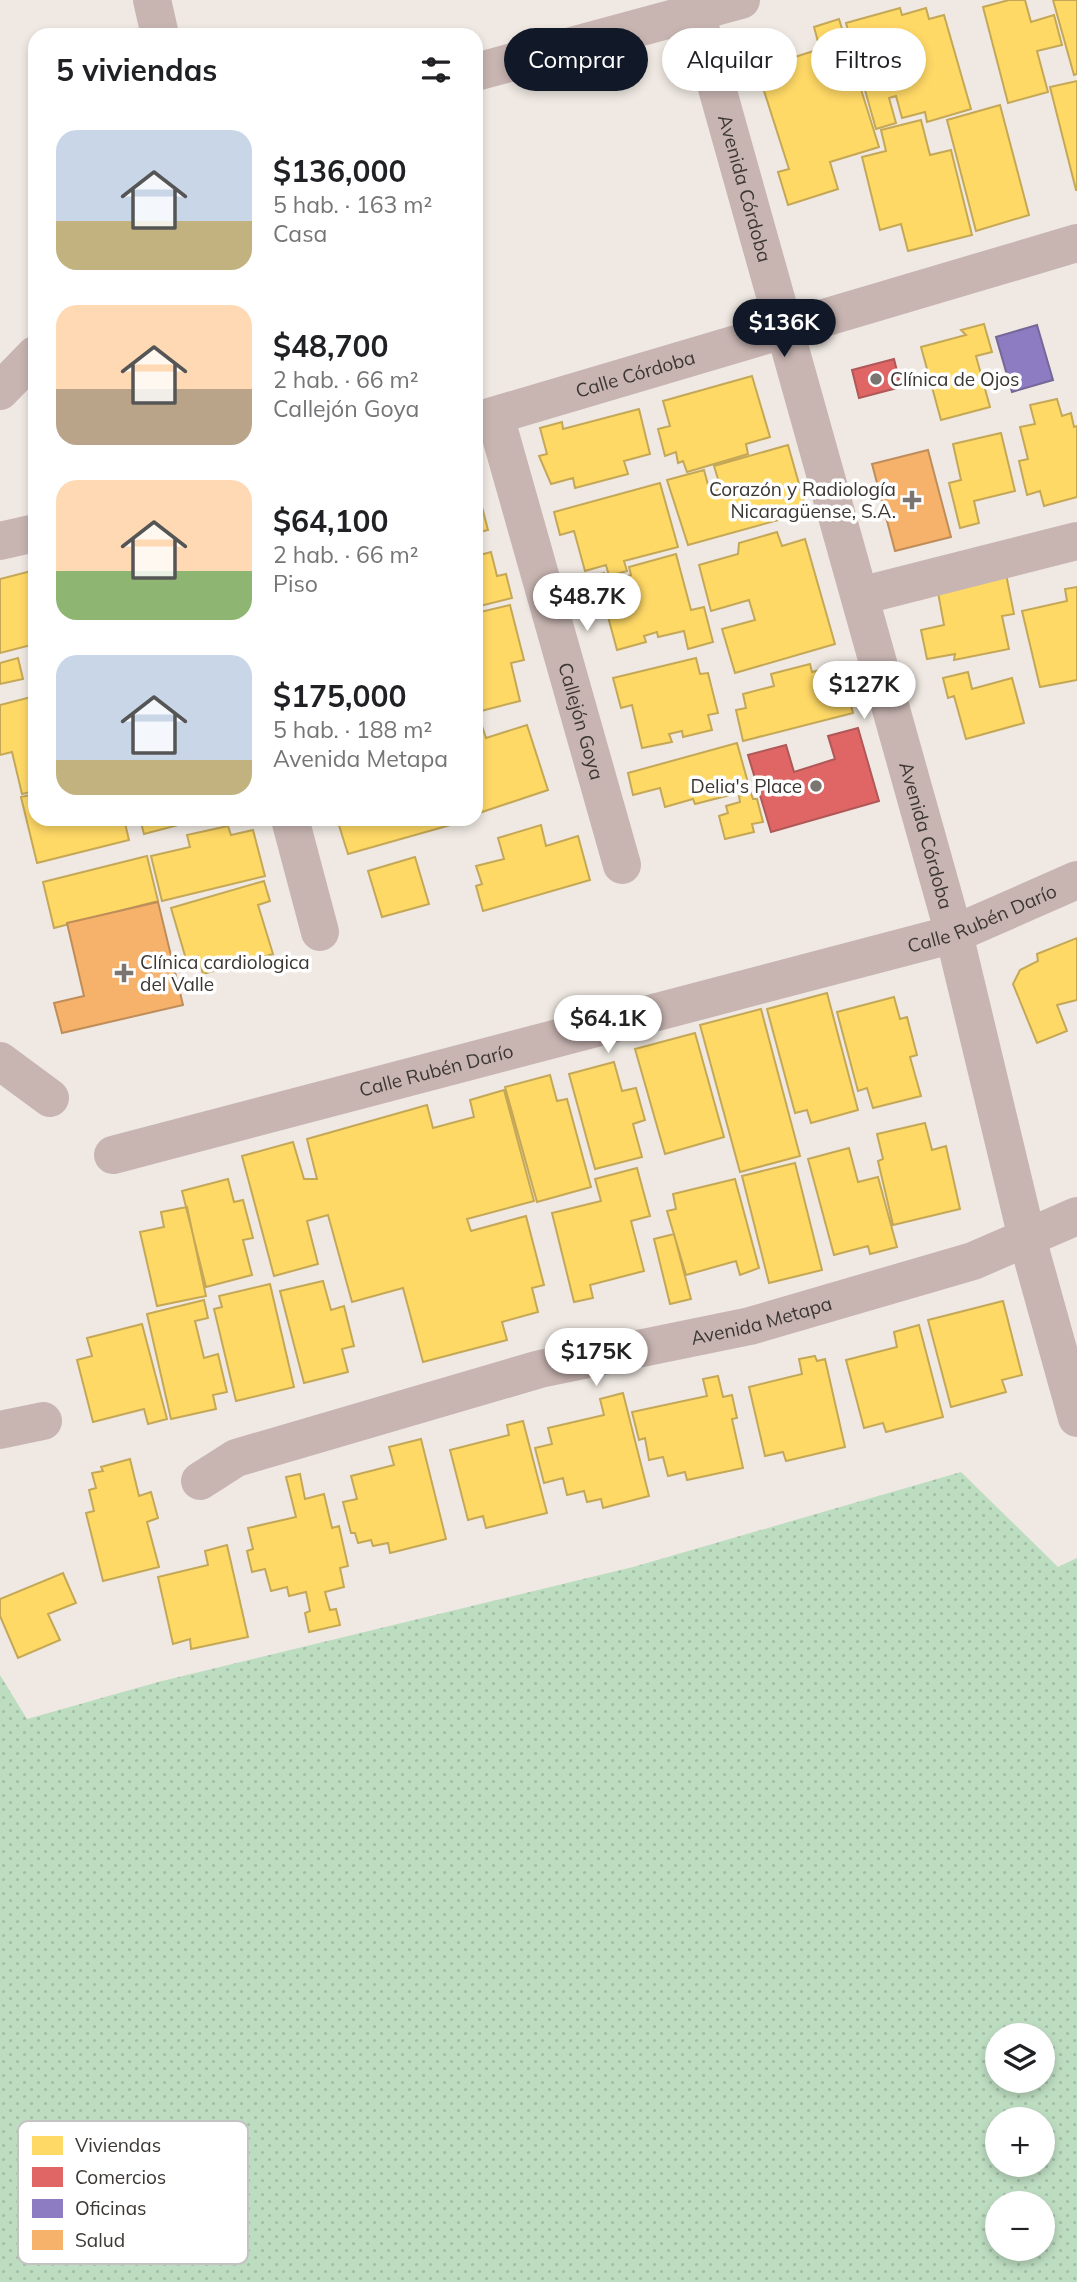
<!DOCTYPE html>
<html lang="es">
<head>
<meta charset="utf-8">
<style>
  :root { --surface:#fff; --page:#f6f6f6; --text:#202124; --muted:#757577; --accent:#111827 }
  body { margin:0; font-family:Mulish,sans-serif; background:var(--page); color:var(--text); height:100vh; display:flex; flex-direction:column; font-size:26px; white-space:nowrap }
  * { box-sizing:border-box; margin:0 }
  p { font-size:23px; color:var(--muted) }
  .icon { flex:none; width:38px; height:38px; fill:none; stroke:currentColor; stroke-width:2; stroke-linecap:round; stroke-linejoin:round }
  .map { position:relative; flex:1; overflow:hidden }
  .details { position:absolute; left:28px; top:28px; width:455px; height:798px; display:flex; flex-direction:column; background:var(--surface); border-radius:21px; box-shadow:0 4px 10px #0003 }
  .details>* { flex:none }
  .hud { position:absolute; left:504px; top:28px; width:467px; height:63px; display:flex; gap:14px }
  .fabs { position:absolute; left:985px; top:2023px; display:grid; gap:14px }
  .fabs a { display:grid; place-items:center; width:70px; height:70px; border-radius:50%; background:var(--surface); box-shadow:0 4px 10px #0003; font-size:35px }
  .price { position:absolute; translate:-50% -60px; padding:0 16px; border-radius:24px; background:#fff; color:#222; font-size:23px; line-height:46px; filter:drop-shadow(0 2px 4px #0008) }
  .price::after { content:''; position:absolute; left:50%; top:42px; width:21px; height:16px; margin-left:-10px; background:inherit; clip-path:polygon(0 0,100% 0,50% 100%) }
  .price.active { background:var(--accent); color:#fff }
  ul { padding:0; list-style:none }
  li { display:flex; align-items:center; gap:21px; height:175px; padding:0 28px }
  li span { display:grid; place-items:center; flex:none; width:196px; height:140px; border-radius:21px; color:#555 }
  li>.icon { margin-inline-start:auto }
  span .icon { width:84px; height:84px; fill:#fffc; stroke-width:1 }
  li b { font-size:30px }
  h2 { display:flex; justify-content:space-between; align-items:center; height:84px; padding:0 28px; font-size:30px }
  .chip { padding:0 24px; border-radius:32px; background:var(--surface); box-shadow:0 4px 10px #0003; font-size:24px; line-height:63px }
  .chip.active { background:var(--accent); color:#fff }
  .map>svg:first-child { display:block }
  .grass { fill:url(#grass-dots); fill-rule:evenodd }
  .homes { fill:#ffd966; stroke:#c4a857; stroke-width:2 }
  .shops { fill:#e06666; stroke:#af5857; stroke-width:2 }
  .offices { fill:#8e7cc3; stroke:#756798; stroke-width:2 }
  .health { fill:#f6b26b; stroke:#be8d5a; stroke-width:2 }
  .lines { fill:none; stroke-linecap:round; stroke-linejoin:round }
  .minor { stroke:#c8b5b2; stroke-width:38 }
  .poi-dot { fill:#7b7571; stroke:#fff; stroke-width:2.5 }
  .labels { text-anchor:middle; stroke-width:7; stroke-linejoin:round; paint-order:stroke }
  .street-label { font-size:19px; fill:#3c3733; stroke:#fff }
  .poi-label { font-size:19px; fill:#3c3733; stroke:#fff; text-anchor:start }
  .key { fill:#fff; stroke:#c4c3c2; stroke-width:2 }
  .key-label { font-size:19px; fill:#3c3733 }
</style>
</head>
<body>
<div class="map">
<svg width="1077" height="2282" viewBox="0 0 1077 2282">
  <defs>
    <pattern id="grass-dots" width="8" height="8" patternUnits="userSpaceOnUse" patternTransform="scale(1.75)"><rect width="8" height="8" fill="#bdddc1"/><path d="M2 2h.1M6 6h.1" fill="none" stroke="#a3bea6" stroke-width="1.8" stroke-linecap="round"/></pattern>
  </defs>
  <rect width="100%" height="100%" fill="#f0e9e3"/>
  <path class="grass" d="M 961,1472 L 1058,1567 L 1077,1558 L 1077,2282 L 0,2282 L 0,1675 L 27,1719 L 158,1682 L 633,1567 ZM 998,2035 L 1043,2035 L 1043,2081 L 998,2081 ZM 998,2119 L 1043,2119 L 1043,2165 L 998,2165 ZM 998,2203 L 1043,2203 L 1043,2249 L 998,2249 Z"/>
  <path class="homes" d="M 1009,0 L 1025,0 L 1031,22 L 1054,15 L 1062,45 L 1037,51 L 1048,92 L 1008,103 L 983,7 Z
    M 1053,0 L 1077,0 L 1077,74 L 1074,75 Z
    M 900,8 L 902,15 L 926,8 L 929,19 L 944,15 L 971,109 L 927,122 L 925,112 L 902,118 L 896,96 L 889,98 L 896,123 L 876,129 L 846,23 Z
    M 839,19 L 879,147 L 830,162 L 838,189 L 788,205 L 778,172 L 789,169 L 757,69 L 820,49 L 814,27 Z
    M 1077,81 L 1077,190 L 1076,190 L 1050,87 Z
    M 1000,105 L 1029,215 L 976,231 L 947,120 Z
    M 921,120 L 930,155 L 951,150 L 972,235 L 908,251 L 901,224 L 880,230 L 862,157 L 886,151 L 881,130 Z
    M 984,324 L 992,352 L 976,356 L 990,407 L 941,420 L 921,347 L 966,335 L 961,330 Z
    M 752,376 L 770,437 L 746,444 L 748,454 L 687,472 L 683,461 L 678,463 L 676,452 L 665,456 L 658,429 L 670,426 L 663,401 Z
    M 1057,399 L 1062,416 L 1071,413 L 1074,427 L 1077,426 L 1077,497 L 1044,506 L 1040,491 L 1027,495 L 1019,461 L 1028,459 L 1020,427 L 1035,424 L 1030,405 Z
    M 639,409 L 650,454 L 624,461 L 628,474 L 575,488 L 573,478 L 551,484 L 539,456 L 547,454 L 540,428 L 562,422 L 563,429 Z
    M 1001,433 L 1015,491 L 974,501 L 979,523 L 960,528 L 949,483 L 961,480 L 953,444 Z
    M 788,445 L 807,512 L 688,545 L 667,480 L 704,470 L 710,492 L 721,489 L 714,466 Z
    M 660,483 L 678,547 L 624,561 L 627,571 L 609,576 L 606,565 L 585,571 L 574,531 L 560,535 L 554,512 Z
    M 476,484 L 488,530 L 476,533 Z
    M 777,532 L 782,546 L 805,539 L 835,644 L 735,673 L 722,629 L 755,620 L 749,600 L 711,611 L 699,565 L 738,554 L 739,543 Z
    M 491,552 L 497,576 L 506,574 L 512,598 L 476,607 L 476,556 Z
    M 676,554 L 691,610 L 704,607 L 713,642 L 688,649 L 684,631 L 658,637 L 657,632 L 644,636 L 646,642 L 617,650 L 603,598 L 590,602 L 584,579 L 604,573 L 607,582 L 631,575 L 629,567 Z
    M 35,570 L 35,644 L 0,653 L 0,579 Z
    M 1006,574 L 1014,614 L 1002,616 L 1009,649 L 954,660 L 955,654 L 927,659 L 921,630 L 944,625 L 937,587 Z
    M 1077,587 L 1077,680 L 1040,687 L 1022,611 L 1067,601 L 1065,589 Z
    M 510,605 L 524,660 L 511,663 L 520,701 L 481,711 L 476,699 L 476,636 L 481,635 L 476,613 Z
    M 18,658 L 23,679 L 0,684 L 0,663 Z
    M 696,658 L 700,674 L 708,673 L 718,713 L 708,715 L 712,730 L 683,737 L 682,731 L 669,734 L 672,742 L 642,748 L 632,705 L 621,708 L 613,678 Z
    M 810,664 L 812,672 L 841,665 L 853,713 L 743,741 L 736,710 L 746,708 L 743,694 L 774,686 L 771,674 Z
    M 968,672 L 972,689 L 1012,678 L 1024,723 L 966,739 L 954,696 L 948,698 L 943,678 Z
    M 35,696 L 35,791 L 22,794 L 12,752 L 0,755 L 0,705 Z
    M 527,725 L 548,790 L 476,814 L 476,728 L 482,726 L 486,738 Z
    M 737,743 L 750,790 L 695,804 L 693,799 L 665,807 L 660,788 L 633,795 L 628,773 Z
    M 751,793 L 753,799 L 757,799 L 763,822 L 752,824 L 754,832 L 725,839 L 719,816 L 728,813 L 726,806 L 740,802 L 739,796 Z
    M 35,794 L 35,819 L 124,819 L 129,840 L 37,863 L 21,797 Z
    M 140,819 L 201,819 L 144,834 Z
    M 337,819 L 453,819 L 454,824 L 348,854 Z
    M 541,825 L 546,846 L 578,836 L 590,880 L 483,911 L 476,886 L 482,884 L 476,866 L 504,859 L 498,838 Z
    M 228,826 L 231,835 L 253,830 L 265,876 L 162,901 L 151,856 L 190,847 L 187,835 Z
    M 147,856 L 158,901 L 54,928 L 43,882 Z
    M 415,857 L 429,904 L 382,917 L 368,871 Z
    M 264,881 L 270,901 L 258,905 L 273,954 L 203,974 L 198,956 L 186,959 L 171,908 Z
    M 1077,938 L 1077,1000 L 1057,1005 L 1067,1031 L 1037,1043 L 1013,984 L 1020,970 L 1038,961 L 1037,954 Z
    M 827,993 L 858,1110 L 811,1123 L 807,1110 L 795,1113 L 767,1009 Z
    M 894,997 L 900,1019 L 907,1017 L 917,1055 L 910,1057 L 921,1096 L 873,1108 L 867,1088 L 858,1091 L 837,1012 Z
    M 761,1009 L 800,1156 L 740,1172 L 700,1025 Z
    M 695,1033 L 724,1137 L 665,1154 L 635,1049 Z
    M 614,1062 L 622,1091 L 636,1088 L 645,1120 L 633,1124 L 642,1157 L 595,1169 L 569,1074 Z
    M 550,1075 L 557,1101 L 567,1099 L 591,1187 L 537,1202 L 505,1087 Z
    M 504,1090 L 534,1201 L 467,1219 L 471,1231 L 526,1216 L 544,1285 L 532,1288 L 538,1312 L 502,1322 L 507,1340 L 423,1362 L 403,1288 L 352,1302 L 328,1215 L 307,1221 L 318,1264 L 274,1276 L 242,1156 L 293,1142 L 304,1179 L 317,1179 L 307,1139 L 427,1105 L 433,1128 L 474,1117 L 470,1100 Z
    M 925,1123 L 932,1150 L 946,1146 L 960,1209 L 893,1225 L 878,1161 L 883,1159 L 877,1134 Z
    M 849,1148 L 858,1182 L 878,1177 L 897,1247 L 870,1254 L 868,1246 L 834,1255 L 808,1159 Z
    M 795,1163 L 822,1270 L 769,1283 L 742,1176 Z
    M 637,1168 L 650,1216 L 631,1221 L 644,1271 L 590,1285 L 593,1298 L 574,1302 L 552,1213 L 601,1201 L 595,1179 Z
    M 228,1179 L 234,1202 L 243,1200 L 253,1238 L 243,1240 L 252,1275 L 206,1287 L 182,1191 Z
    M 735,1179 L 759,1268 L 740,1275 L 736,1261 L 686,1275 L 667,1211 L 676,1209 L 673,1194 Z
    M 187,1207 L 206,1296 L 157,1306 L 140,1232 L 164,1227 L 161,1212 Z
    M 674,1234 L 691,1299 L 670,1304 L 654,1239 Z
    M 323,1281 L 331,1310 L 344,1306 L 354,1346 L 342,1349 L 348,1372 L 304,1383 L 280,1291 Z
    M 270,1284 L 294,1387 L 236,1401 L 214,1309 L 222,1307 L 219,1296 Z
    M 204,1300 L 208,1318 L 195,1321 L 204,1358 L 218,1354 L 227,1392 L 213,1395 L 216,1409 L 171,1419 L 147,1314 Z
    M 1003,1301 L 1022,1375 L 1002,1380 L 1006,1392 L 951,1407 L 928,1320 Z
    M 142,1324 L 167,1419 L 148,1424 L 144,1409 L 93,1422 L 77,1360 L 92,1356 L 87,1338 Z
    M 919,1325 L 943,1417 L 886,1432 L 883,1423 L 864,1428 L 846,1360 L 897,1347 L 894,1332 Z
    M 815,1356 L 817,1361 L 825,1359 L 845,1447 L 786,1461 L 783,1452 L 765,1456 L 749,1387 L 802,1374 L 799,1359 Z
    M 718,1376 L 723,1397 L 732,1395 L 737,1418 L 732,1419 L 743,1468 L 687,1480 L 685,1472 L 668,1476 L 663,1457 L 649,1460 L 645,1438 L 639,1440 L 632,1412 L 707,1396 L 703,1379 Z
    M 623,1393 L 649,1496 L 603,1508 L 601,1499 L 587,1502 L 584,1491 L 567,1495 L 563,1478 L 544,1483 L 535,1448 L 552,1444 L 548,1428 L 604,1415 L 600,1399 Z
    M 523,1421 L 547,1513 L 486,1528 L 483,1516 L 468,1520 L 450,1450 L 509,1435 L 507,1425 Z
    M 421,1439 L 446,1539 L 390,1553 L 388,1543 L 373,1546 L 371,1540 L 358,1543 L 355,1533 L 351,1533 L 343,1502 L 357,1499 L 351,1476 L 394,1465 L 389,1447 Z
    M 130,1459 L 139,1496 L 151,1492 L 158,1518 L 147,1522 L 159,1567 L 103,1581 L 86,1513 L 94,1511 L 89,1490 L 96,1488 L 92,1473 L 103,1471 L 101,1467 Z
    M 300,1474 L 305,1499 L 324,1494 L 332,1528 L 339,1526 L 348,1566 L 340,1568 L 344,1587 L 325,1592 L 330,1610 L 336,1609 L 340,1625 L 309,1632 L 305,1613 L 310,1611 L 306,1592 L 289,1596 L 287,1587 L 271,1591 L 265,1569 L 252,1572 L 247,1551 L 253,1549 L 248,1528 L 296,1517 L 286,1477 Z
    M 227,1545 L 248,1637 L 191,1649 L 190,1639 L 173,1644 L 158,1577 L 208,1565 L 205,1551 Z
    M 63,1573 L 76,1603 L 48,1614 L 60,1640 L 18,1658 L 0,1616 L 0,1599 Z"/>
  <path class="shops" d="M 894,359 L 901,387 L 859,398 L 852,370 Z
    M 858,728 L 879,801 L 771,832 L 748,755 L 786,745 L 794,772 L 835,759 L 828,736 Z"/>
  <path class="offices" d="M 1037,325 L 1053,380 L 1012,392 L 996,337 Z"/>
  <path class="health" d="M 928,450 L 951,537 L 895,551 L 872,464 Z
    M 158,902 L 183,1005 L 62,1033 L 54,1003 L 84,996 L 67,923 Z"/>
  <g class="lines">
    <g class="minor">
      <path d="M 152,0 L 160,35"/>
      <path id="s1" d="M 696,13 L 954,934 L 1027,1238 L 1077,1418"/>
      <path d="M 476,72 L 741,0"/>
      <path d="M 0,391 L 35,355"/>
      <path id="s2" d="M 495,416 L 622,865"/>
      <path id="s3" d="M 476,421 L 1077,243"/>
      <path d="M 0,541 L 35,533"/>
      <path d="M 860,596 L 1077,541"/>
      <path d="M 290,819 L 320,932"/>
      <path d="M 0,1061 L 50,1098"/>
      <path id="s4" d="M 113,1155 L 954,934 L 1077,880"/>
      <path d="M 0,1430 L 43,1421"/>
      <path id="s5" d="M 200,1481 L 236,1458 L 540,1369 L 750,1326 L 973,1261 L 1077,1216"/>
    </g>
  </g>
  <g class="poi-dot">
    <circle cx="876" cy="379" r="7"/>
    <path d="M908.5 489.5h7v7h7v7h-7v7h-7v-7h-7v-7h7z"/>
    <circle cx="816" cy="786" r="7"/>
    <path d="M120.5 962.5h7v7h7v7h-7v7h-7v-7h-7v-7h7z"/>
  </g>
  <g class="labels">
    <g class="street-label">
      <text dy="7" stroke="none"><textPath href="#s1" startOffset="182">Avenida Córdoba</textPath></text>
      <text dy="7" stroke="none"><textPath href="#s3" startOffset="166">Calle Córdoba</textPath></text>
      <text dy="7" stroke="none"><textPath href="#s2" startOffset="317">Callejón Goya</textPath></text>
      <text dy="7" stroke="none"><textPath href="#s1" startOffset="854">Avenida Córdoba</textPath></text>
      <text dy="7" stroke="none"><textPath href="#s4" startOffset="901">Calle Rubén Darío</textPath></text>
      <text dy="7" stroke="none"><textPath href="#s4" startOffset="334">Calle Rubén Darío</textPath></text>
      <text dy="7" stroke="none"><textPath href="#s5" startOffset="586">Avenida Metapa</textPath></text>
    </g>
    <g class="poi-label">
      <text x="890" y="386">Clínica de Ojos</text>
      <text x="896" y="496" text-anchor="end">Corazón y Radiología<tspan x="896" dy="22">Nicaragüense, S.A.</tspan></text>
      <text x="802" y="793" text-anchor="end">Delia's Place</text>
      <text x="140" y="969">Clínica cardiologica<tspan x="140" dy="22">del Valle</tspan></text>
    </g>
  </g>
  <rect x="18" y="2121" width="230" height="143" rx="10" class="key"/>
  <rect x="32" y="2136" width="31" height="19" fill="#ffd966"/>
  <rect x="32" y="2167" width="31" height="20" fill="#e06666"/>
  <rect x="32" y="2199" width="31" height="19" fill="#8e7cc3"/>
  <rect x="32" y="2230" width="31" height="20" fill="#f6b26b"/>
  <g class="key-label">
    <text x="75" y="2152">Viviendas</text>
    <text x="75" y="2184">Comercios</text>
    <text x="75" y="2215">Oficinas</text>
    <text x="75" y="2247">Salud</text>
  </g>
</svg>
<div class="fabs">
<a><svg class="icon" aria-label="layers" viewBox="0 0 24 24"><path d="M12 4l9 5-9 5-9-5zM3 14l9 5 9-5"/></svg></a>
<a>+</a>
<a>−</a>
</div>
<b class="price active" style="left:784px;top:359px">$136K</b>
<b class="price" style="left:587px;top:633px">$48.7K</b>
<b class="price" style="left:864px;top:721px">$127K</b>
<b class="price" style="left:608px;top:1055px">$64.1K</b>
<b class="price" style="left:596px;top:1388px">$175K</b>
<div class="hud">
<a class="chip active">Comprar</a>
<a class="chip">Alquilar</a>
<a class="chip">Filtros</a>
</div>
<section class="details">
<h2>5 viviendas<svg class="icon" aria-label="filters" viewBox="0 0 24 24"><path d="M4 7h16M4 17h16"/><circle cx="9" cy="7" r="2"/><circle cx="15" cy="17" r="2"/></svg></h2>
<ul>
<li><span style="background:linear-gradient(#c9d6e8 65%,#c2b280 0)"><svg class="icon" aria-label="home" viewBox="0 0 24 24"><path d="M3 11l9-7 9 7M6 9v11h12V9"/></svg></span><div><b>$136,000</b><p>5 hab. · 163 m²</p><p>Casa</p></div></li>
<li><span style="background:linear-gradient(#ffd9b3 60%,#b9a48a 0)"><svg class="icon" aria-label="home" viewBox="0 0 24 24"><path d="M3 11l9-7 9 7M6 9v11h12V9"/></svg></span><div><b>$48,700</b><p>2 hab. · 66 m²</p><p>Callejón Goya</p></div></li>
<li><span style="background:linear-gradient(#ffd9b3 65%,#8fb573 0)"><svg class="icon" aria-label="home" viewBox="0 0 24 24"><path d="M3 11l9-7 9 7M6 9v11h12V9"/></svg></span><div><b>$64,100</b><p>2 hab. · 66 m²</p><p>Piso</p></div></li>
<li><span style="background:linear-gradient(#c9d6e8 75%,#c2b280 0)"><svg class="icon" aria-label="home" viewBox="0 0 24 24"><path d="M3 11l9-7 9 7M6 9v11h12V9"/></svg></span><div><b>$175,000</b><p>5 hab. · 188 m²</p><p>Avenida Metapa</p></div></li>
</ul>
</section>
</div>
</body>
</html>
